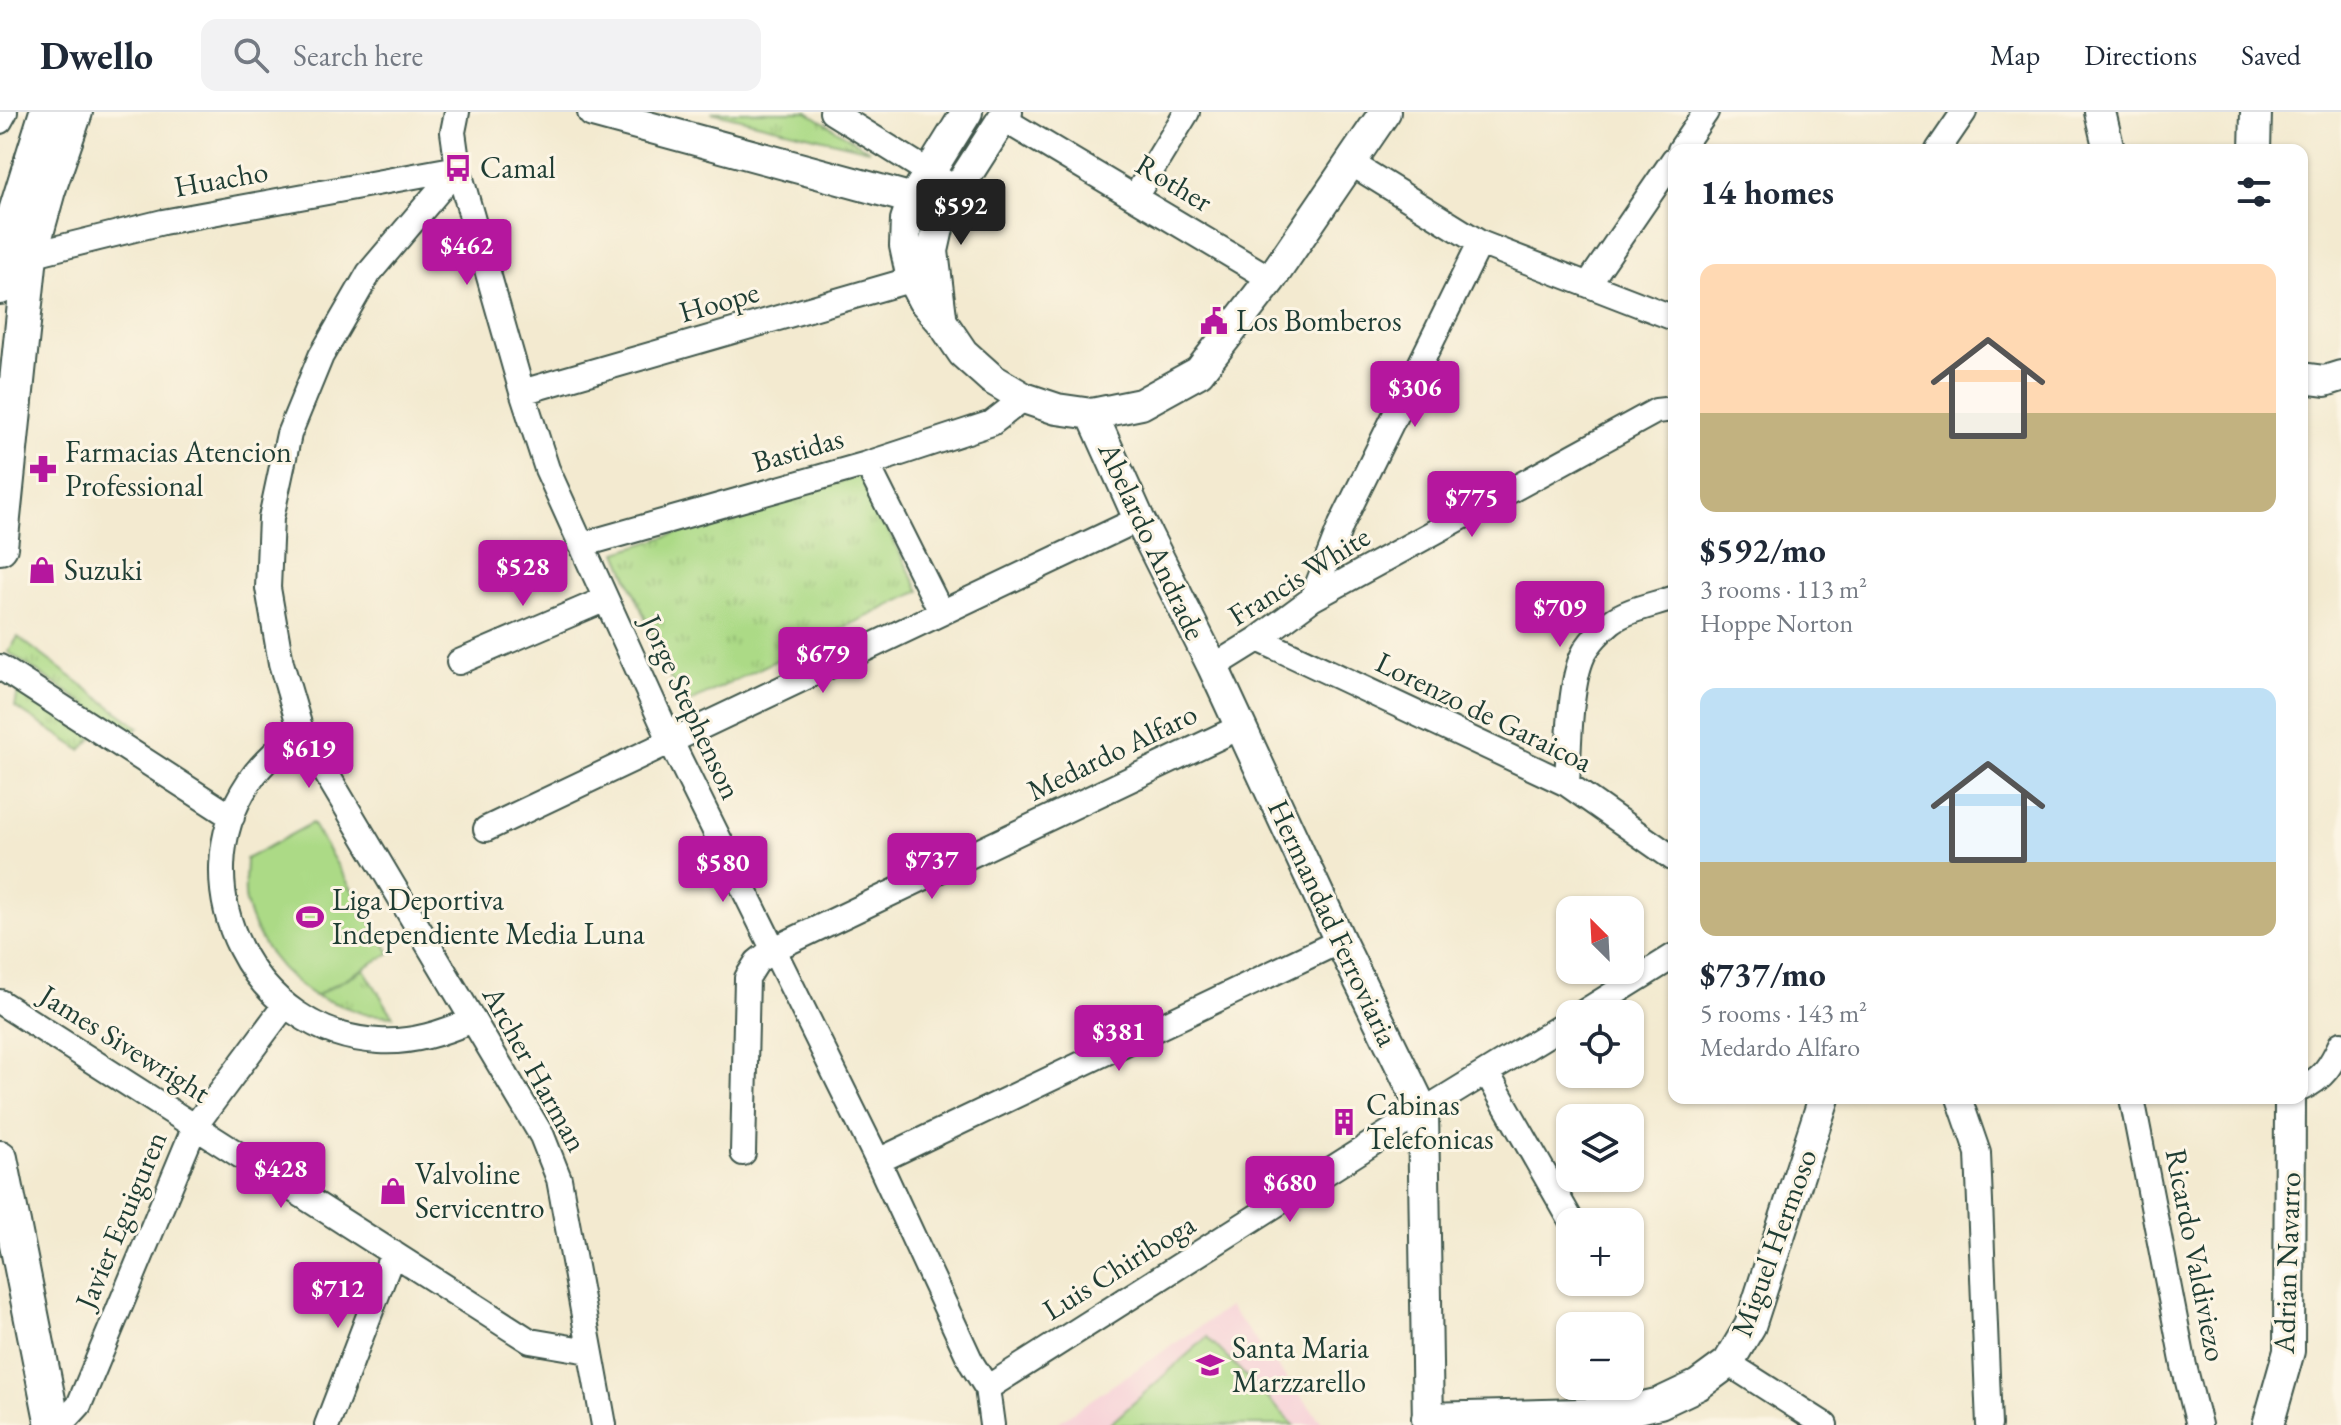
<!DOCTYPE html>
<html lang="en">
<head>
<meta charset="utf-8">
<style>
  :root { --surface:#fff; --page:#f2f2f3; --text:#1f2937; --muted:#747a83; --line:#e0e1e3; --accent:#b5179e }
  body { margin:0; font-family:"EB Garamond",serif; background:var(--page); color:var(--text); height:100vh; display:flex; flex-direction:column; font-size:30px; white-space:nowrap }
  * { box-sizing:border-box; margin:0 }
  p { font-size:26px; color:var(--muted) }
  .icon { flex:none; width:44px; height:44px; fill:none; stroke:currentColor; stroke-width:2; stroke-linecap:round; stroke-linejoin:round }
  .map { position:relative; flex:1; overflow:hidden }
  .sheet { position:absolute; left:1668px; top:32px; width:640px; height:960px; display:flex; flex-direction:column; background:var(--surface); border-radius:16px; box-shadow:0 2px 6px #0004 }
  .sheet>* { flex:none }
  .needle { width:52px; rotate:336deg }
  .buttons { position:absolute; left:1556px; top:784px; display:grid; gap:16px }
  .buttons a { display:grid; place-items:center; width:88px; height:88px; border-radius:16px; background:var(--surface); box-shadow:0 2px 6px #0004; font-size:40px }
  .price { position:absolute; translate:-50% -68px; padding:0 18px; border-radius:8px; background:var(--accent); color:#fff; font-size:26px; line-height:52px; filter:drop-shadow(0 2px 4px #0008) }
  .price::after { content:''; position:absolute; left:50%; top:48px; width:24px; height:18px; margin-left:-12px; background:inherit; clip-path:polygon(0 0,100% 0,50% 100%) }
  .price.active { background:#222; color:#fff }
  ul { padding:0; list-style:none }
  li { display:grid; align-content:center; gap:16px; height:424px; padding:0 32px }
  li span { display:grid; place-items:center; height:248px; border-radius:16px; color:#555 }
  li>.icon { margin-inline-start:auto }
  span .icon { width:144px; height:144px; fill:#fffc; stroke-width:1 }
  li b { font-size:34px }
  h2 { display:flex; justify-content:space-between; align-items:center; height:96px; padding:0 32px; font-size:34px }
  header { display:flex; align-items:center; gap:48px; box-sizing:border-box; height:112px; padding:0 40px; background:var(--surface); border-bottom:2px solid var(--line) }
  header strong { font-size:38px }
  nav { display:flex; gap:44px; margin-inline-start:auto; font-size:28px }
  .search { width:560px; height:72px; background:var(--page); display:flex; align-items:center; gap:20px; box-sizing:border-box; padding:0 28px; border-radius:16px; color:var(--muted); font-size:30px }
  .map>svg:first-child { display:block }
  .built { fill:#f6cfd7 }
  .grass { fill:url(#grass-tufts); stroke:#668c5d; stroke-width:2 }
  .pitch { fill:#acda86; stroke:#668c5d; stroke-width:2 }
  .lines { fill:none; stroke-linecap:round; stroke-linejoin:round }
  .minor-casing { stroke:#3f574b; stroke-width:28 }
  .tertiary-casing { stroke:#3f574b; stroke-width:34 }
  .secondary-casing { stroke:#3f574b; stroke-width:38 }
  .minor { stroke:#fff; stroke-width:24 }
  .tertiary { stroke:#fff; stroke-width:30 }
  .secondary { stroke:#fff; stroke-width:34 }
  .labels { text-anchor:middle; stroke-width:6; stroke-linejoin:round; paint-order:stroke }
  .poi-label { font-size:30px; fill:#1f3d34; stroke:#fcf5e5; text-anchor:start }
  .street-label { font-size:30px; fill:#1f3d34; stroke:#fcf5e5 }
</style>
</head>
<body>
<header>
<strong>Dwello</strong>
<div class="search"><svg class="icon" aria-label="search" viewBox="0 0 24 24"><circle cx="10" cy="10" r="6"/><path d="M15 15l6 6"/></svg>Search here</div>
<nav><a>Map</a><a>Directions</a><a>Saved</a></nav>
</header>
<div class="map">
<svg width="2341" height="1313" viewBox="0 0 2341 1313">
  <defs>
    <pattern id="grass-tufts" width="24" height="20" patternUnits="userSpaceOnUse" patternTransform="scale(2)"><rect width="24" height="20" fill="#acda86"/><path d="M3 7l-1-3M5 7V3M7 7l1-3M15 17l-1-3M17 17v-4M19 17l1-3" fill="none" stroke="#94bc74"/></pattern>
  </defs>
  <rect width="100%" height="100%" fill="#fcf5e5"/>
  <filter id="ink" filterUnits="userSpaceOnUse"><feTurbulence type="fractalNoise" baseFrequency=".0125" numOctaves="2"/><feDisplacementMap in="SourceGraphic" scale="16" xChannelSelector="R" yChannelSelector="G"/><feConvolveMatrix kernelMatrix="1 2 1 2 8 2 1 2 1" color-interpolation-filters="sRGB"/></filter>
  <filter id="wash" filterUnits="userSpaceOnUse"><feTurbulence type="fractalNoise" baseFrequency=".006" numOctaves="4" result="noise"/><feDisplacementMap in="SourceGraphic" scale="32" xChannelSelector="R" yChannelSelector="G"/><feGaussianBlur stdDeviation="1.8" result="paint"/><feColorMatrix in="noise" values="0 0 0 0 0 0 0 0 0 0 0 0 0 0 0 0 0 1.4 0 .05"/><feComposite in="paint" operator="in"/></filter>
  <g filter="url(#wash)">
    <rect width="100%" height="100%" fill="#f3ead0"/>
    <path class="built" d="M 1229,1195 L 1324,1313 L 1056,1313 L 1058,1310 Z"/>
    <path class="grass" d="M 711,0 L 807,0 L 869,38 Z
      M 859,364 L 920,479 L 682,594 L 617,440 Z
      M 18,525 L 138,615 L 139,615 L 131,623 L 8,540 Z
      M 18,578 L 93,626 L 81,638 L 15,595 Z
      M 364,857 L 393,904 L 364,902 L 315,884 Z"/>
    <path class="pitch" d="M 312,711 L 390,841 L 315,884 C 282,863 255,829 246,790 C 243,777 246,760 246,747 Z
      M 1207,1225 L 1294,1313 L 1109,1313 Z"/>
  </g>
  <g filter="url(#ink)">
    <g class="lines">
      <g class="minor-casing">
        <path id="minor" d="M 457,0 L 453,20 L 458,56 L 522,280 L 547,357 L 671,630 L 878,1049 L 972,1252 L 987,1276 L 992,1313
          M 832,0 L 956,77
          M 1003,7 L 1271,167
          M 0,9 L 5,0
          M 1680,38 L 1706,0
          M 1938,38 L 1964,0
          M 1351,51 L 1480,131 L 1674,206
          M 458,56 L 369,161 L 321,244 L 289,322 L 271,406 L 268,476 L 281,551 L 301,619 L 542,1024 L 559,1067 L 604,1313
          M 1135,85 L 1187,0
          M 20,150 L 30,143 L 163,110 L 458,56
          M 1589,171 L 1674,47
          M 522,280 L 927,163
          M 867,352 L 941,500
          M 581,433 L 867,352 L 992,311 L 1024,286
          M 1312,487 L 1341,413 L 1480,131
          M 1258,527 L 1567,672 L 1674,747
          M 459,550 L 606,487
          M 0,555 L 232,705
          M 1213,555 L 1258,527 L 1312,487 L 1656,299 L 1674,297
          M 301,619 C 282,634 263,649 249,670 C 179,774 253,923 379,929 C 413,931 442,921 473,908
          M 1567,672 C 1569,638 1569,573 1583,543 C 1588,532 1601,518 1611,510 C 1628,497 1654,493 1674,486
          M 486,717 L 1139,407
          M 0,890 L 530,1229 L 589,1239
          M 1581,902 L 1674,844
          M 1487,961 L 1572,1110
          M 2302,976 C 2324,966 2331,953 2341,932
          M 1959,986 L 1978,1041 L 1989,1313
          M 2132,986 L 2184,1254 L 2199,1313
          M 743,1041 L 747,866 L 757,850 L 772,838 L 1240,615
          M 878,1049 L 1340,829
          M 1728,1251 L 1825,1313
          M 987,1276 L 1423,999 L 1570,909
          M 53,1311 L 68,1305 L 79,1293 L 195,1014 L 285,893
          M 327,1313 L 393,1141"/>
      </g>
      <g class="tertiary-casing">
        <path id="tertiary" d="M 593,0 L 913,87 L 941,103
          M 967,0 L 913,87 L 906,108 L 905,134 L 912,167 L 923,188 L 942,210 L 963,241 L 992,267 L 1024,286 L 1057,297 L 1092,302 L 1141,292 L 1199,260 L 1271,167 L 1385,0
          M 2100,0 L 2109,38
          M 2255,38 L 2256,0
          M 941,204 L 933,139 L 941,103 L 1007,0
          M 2302,266 L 2325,269 L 2341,264
          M 1092,302 L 1139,407 L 1213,555 L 1340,829 L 1423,999 L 1428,1313
          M 1427,1306 L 1618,1301 L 1660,1291 L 1698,1273 L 1728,1251 L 1750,1214 L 1824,986
          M 2268,1313 L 2289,1239 L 2290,986"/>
      </g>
      <g class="secondary-casing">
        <path id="secondary" d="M 0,175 L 9,122 L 47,0
          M 0,435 L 30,143 L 48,78 L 75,0
          M 0,1046 L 53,1313"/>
      </g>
      <use href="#minor" class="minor"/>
      <use href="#tertiary" class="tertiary"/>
      <use href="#secondary" class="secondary"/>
    </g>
  </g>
  <defs>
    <g id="bus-bare" transform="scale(2.16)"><path d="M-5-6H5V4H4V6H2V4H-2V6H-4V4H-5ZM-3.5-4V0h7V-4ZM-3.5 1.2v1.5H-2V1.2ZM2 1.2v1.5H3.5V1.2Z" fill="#b5179e" stroke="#fcf5e5" stroke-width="2.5" paint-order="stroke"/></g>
    <g id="civic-bare" transform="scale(2.16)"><path d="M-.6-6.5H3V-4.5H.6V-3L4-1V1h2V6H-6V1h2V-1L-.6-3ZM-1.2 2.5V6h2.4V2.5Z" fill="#b5179e" stroke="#fcf5e5" stroke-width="2.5" paint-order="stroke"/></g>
    <g id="pharmacy-bare" transform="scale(2.16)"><path d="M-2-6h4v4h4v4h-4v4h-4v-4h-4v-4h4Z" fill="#b5179e" stroke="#fcf5e5" stroke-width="2.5" paint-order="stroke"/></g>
    <g id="shop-bare" transform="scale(2.16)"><path d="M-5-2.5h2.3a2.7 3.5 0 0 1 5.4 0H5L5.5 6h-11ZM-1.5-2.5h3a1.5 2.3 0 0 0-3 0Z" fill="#b5179e" stroke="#fcf5e5" stroke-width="2.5" paint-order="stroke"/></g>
    <g id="stadium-bare" transform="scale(2.16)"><path d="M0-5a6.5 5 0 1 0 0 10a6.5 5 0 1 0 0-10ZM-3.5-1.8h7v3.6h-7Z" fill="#b5179e" stroke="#fcf5e5" stroke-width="2.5" paint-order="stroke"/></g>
    <g id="building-bare" transform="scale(2.16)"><path d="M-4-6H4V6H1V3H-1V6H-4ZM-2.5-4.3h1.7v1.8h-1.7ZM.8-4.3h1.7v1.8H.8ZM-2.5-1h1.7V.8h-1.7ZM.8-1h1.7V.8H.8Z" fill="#b5179e" stroke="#fcf5e5" stroke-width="2.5" paint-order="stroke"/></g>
    <g id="university-bare" transform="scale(2.16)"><path d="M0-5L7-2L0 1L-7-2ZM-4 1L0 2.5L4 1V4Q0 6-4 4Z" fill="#b5179e" stroke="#fcf5e5" stroke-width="2.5" paint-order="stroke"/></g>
  </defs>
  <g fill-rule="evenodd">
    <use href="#bus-bare" x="458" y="56"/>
    <use href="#civic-bare" x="1214" y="209"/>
    <use href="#pharmacy-bare" x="43" y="357"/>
    <use href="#shop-bare" x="42" y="458"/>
    <use href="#stadium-bare" x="310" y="805"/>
    <use href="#building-bare" x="1344" y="1010"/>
    <use href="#shop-bare" x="393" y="1079"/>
    <use href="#university-bare" x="1210" y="1253"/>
  </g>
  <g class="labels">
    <g class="poi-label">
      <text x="480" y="66">Camal</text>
      <text x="1236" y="219">Los Bomberos</text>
      <text x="65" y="350">Farmacias Atencion<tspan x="65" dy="34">Professional</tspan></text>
      <text x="64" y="468">Suzuki</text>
      <text x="332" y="798">Liga Deportiva<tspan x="332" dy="34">Independiente Media Luna</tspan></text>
      <text x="1366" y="1003">Cabinas<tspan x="1366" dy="34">Telefonicas</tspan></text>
      <text x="415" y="1072">Valvoline<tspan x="415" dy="34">Servicentro</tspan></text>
      <text x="1232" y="1246">Santa Maria<tspan x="1232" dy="34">Marzzarello</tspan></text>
    </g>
    <g class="street-label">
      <text transform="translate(221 67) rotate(-10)" y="10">Huacho</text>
      <text transform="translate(1174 71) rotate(31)" y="10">Rother</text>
      <text transform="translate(719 190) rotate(-16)" y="10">Hoope</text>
      <text transform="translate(798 338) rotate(-16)" y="10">Bastidas</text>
      <text transform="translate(1152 429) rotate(65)" y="10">Abelardo Andrade</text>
      <text transform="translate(1299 464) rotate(-32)" y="10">Francis White</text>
      <text transform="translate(691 595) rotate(65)" y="10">Jorge Stephenson</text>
      <text transform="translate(1484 600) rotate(26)" y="10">Lorenzo de Garaicoa</text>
      <text transform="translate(1112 640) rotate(-26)" y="10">Medardo Alfaro</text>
      <text transform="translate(1333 811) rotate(65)" y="10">Hermandad Ferroviaria</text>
      <text transform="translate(125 932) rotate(32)" y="10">James Sivewright</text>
      <text transform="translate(535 957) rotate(61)" y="10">Archer Harman</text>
      <text transform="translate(121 1108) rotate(-67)" y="10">Javier Eguiguren</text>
      <text transform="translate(1774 1131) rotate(-70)" y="10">Miguel Hermoso</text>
      <text transform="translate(2196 1143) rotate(79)" y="10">Ricardo Valdiviezo</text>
      <text transform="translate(2287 1151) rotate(-88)" y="10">Adrian Navarro</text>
      <text transform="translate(1119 1155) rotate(-32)" y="10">Luis Chiriboga</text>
    </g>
  </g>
</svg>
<div class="buttons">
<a><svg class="needle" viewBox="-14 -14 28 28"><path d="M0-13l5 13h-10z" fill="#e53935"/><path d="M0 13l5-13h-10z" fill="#747a83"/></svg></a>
<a><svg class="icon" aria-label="locate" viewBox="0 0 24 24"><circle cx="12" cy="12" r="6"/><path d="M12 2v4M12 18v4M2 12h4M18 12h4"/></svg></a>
<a><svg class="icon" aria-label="layers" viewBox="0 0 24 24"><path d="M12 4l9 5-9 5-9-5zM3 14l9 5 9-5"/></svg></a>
<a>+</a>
<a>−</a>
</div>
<b class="price active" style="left:961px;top:135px">$592</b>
<b class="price" style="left:467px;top:175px">$462</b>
<b class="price" style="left:1415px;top:317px">$306</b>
<b class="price" style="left:1472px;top:427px">$775</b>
<b class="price" style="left:523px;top:496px">$528</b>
<b class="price" style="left:1560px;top:537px">$709</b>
<b class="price" style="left:823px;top:583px">$679</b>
<b class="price" style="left:309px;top:678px">$619</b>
<b class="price" style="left:932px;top:789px">$737</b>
<b class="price" style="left:723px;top:792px">$580</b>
<b class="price" style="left:1119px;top:961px">$381</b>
<b class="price" style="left:281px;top:1098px">$428</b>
<b class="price" style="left:1290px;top:1112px">$680</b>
<b class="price" style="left:338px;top:1218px">$712</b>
<section class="sheet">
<h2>14 homes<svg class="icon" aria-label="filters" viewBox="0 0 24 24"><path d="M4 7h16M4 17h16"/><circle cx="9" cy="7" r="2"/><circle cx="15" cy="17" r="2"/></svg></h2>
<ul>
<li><span style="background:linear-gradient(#ffd9b3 60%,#c2b280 0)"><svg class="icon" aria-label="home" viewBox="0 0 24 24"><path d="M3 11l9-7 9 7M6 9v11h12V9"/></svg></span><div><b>$592/mo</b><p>3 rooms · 113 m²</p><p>Hoppe Norton</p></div></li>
<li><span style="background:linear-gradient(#bfe0f5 70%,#c2b280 0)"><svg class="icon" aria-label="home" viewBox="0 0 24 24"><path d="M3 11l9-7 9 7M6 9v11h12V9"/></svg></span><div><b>$737/mo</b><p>5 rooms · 143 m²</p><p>Medardo Alfaro</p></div></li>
</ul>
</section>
</div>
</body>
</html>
